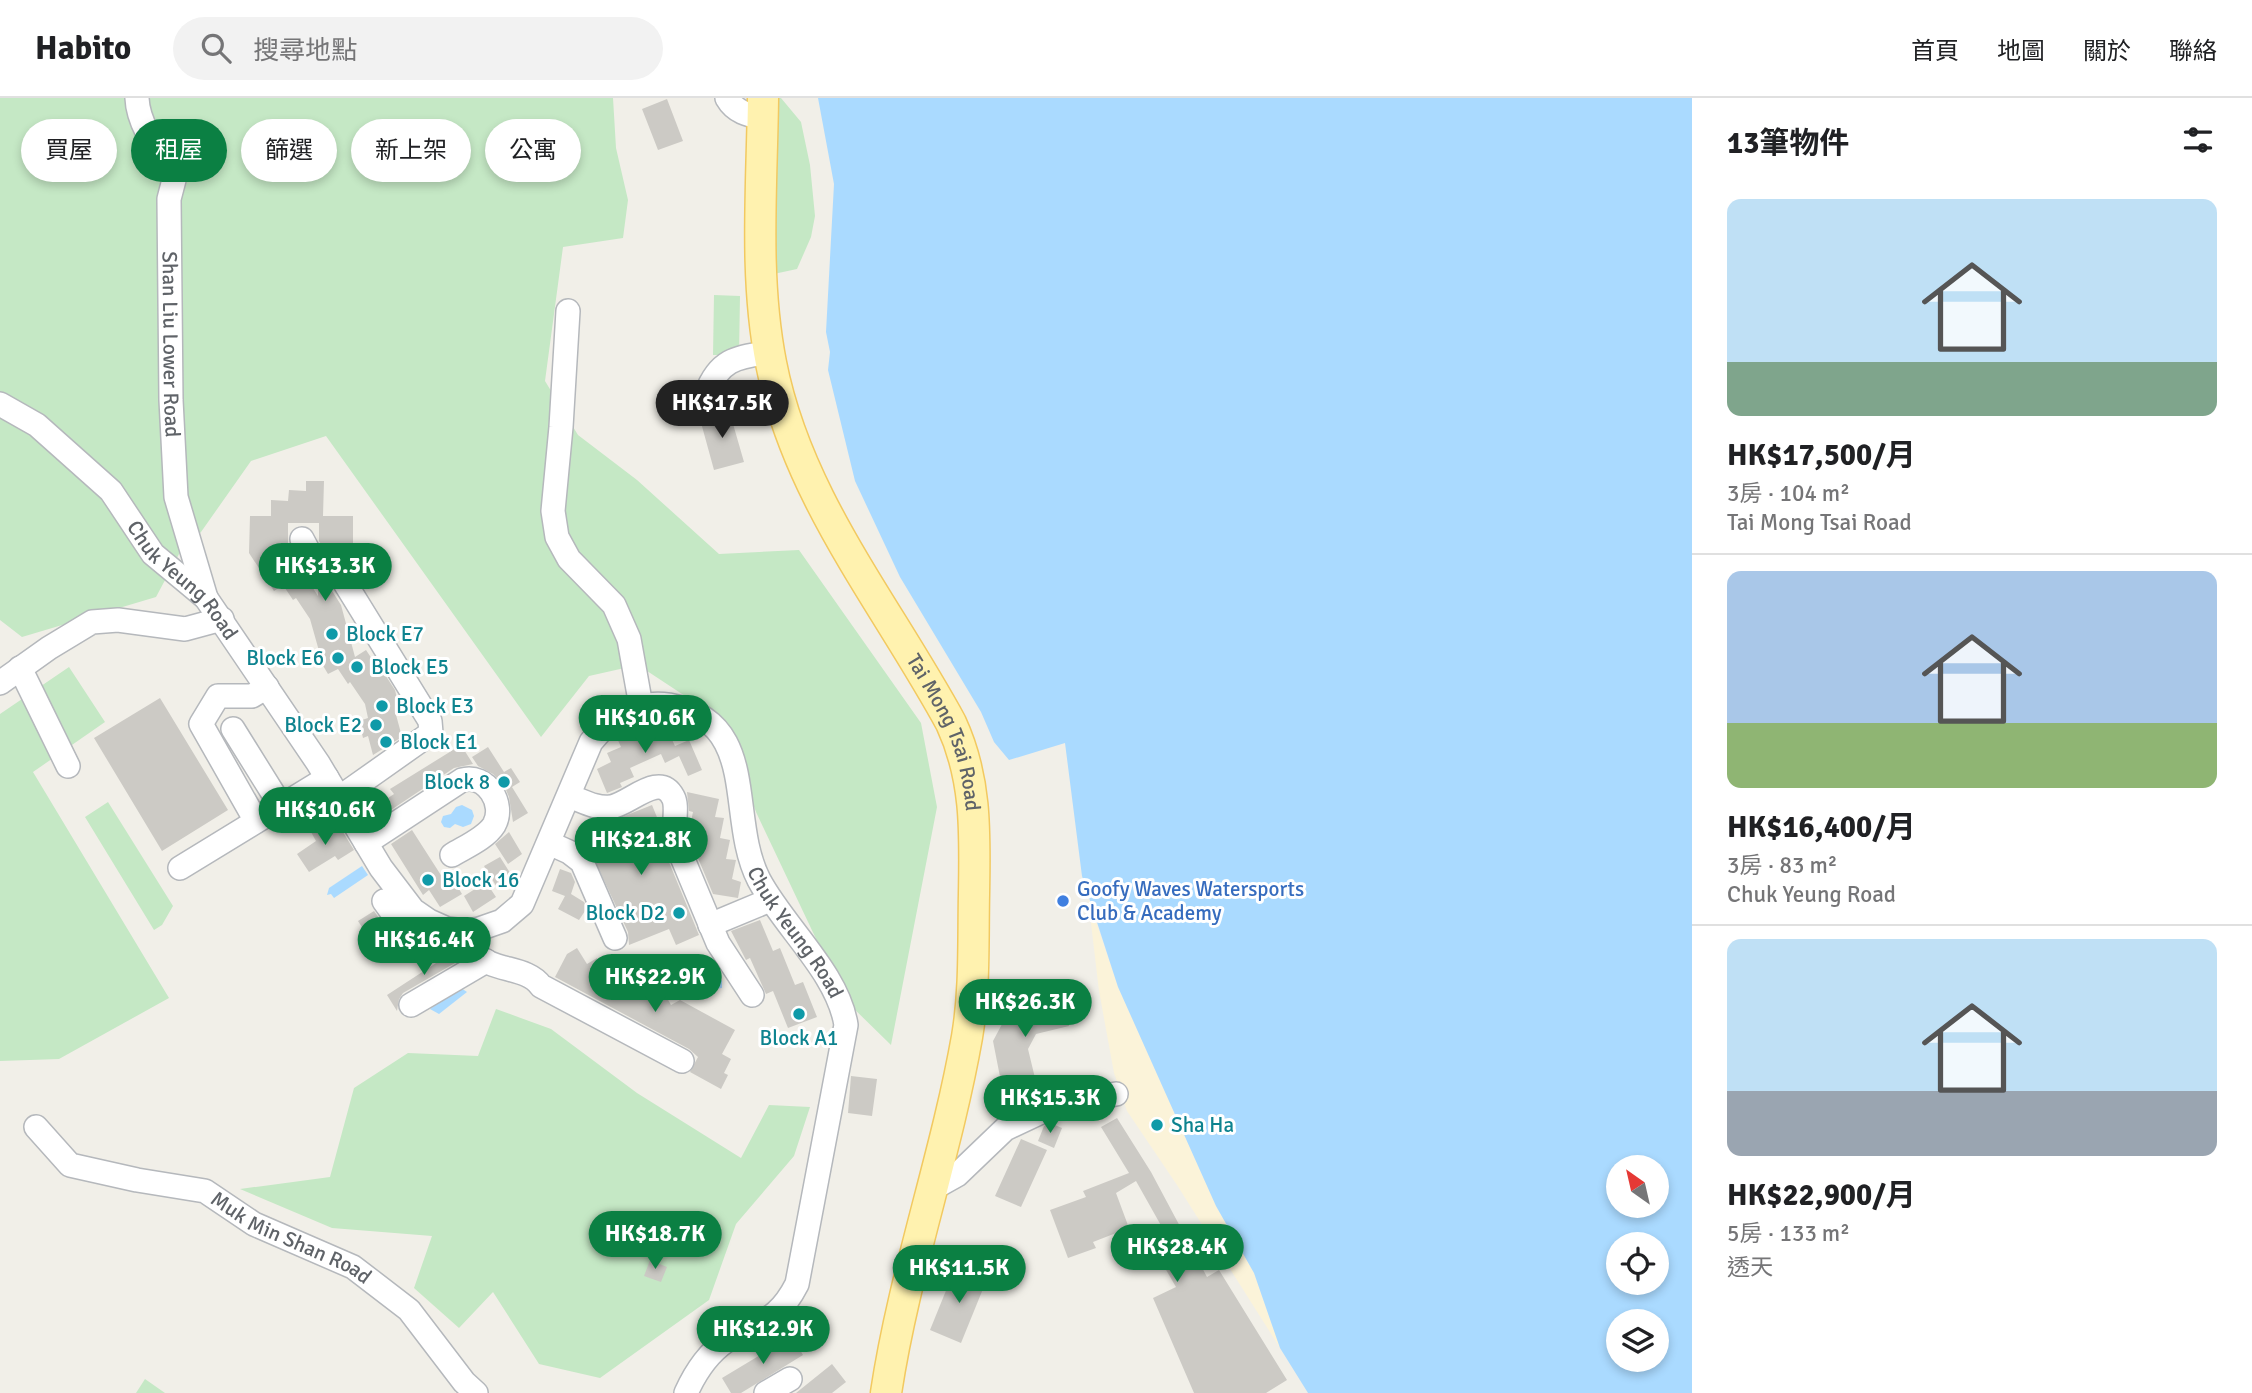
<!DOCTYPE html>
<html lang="zh-TW">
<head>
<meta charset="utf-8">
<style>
  :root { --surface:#fff; --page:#f2f2f2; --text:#202124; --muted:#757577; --line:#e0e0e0; --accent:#0b8043 }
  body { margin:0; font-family:Signika,"Noto Sans TC",sans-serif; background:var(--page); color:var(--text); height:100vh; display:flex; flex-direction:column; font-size:26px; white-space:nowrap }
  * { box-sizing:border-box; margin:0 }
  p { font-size:23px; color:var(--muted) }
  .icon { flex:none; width:38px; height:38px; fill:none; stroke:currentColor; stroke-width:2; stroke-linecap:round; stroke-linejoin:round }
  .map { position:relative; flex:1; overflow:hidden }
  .details { display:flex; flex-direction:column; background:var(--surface); width:560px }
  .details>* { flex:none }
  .hud { position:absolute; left:21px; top:21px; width:665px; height:63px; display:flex; gap:14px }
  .needle { width:46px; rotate:326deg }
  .fabs { position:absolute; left:1606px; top:1057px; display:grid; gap:14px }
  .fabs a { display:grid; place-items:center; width:63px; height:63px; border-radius:50%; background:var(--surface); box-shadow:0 4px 10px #0003; font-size:35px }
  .price { position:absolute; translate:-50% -60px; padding:0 16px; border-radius:24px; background:var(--accent); color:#fff; font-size:23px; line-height:46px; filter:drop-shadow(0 2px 4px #0008) }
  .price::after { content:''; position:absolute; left:50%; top:42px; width:21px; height:16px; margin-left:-10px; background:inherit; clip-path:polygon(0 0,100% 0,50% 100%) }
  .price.active { background:#222; color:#fff }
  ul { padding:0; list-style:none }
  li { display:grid; align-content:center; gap:14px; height:371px; padding:0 35px }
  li+li { border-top:2px solid var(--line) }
  li span { display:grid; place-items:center; height:217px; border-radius:14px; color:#555 }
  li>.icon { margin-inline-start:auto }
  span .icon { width:126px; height:126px; fill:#fffc; stroke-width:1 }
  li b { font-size:30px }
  h2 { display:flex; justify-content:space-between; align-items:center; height:84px; padding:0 35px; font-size:30px }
  .tag { padding:0 24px; border-radius:32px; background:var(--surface); box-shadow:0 4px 10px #0003; font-size:24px; line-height:63px }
  .tag.active { background:var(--accent); color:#fff }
  header { display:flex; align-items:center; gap:42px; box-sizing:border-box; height:98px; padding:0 35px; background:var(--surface); border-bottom:2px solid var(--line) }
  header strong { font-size:33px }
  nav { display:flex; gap:38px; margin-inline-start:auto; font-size:24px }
  .search { width:490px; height:63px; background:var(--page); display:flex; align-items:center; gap:18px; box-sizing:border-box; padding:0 24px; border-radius:38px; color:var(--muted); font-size:26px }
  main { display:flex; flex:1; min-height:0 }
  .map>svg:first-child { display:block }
  .green { fill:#c5e8c5 }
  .sand { fill:#fbf3d9 }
  .water { fill:#aadaff; fill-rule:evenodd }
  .building { fill:#cccac5 }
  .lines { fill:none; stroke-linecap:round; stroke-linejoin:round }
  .minor-casing { stroke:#b5b8bc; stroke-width:26 }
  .major-casing { stroke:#f2c960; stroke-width:33 }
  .minor { stroke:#fff; stroke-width:23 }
  .major { stroke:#fff2af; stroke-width:30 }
  .culture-dot { fill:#0f9aa8; stroke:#fff; stroke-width:2.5 }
  .shop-dot { fill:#3f7fe0; stroke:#fff; stroke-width:2.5 }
  .labels { text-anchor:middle; stroke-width:6; stroke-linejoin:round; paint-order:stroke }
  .street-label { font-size:21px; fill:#5f6368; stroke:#fff }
  .culture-label { font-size:21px; fill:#0d838f; stroke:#fff; text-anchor:start }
  .shop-label { font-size:21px; fill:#366cbe; stroke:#fff; text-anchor:start }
</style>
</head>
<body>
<header>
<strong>Habito</strong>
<div class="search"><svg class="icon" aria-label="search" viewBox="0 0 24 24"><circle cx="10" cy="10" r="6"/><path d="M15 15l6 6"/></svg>搜尋地點</div>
<nav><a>首頁</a><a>地圖</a><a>關於</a><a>聯絡</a></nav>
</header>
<main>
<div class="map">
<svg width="1692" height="1295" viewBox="0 0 1692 1295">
  <rect width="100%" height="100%" fill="#f1efe8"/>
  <path class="green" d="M 0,0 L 613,0 L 616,50 L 628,102 L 623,140 L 563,149 L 545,283 L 578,337 L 637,382 L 719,456 L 799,452 L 921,625 L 937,709 L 891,947 L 845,902 L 756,714 L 723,623 L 638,567 L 589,578 L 541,639 L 326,338 L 251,363 L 201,434 L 179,456 L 156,499 L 22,539 L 0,522 Z
    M 771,0 L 781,0 L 801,24 L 810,67 L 815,118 L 811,139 L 797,171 L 769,177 L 767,148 L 777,98 L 777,74 L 770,38 Z
    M 714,197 L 740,198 L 739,257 L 713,257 Z
    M 69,569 L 105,624 L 33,674 L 169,900 L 59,961 L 0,963 L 0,616 Z
    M 108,704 L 173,808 L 162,827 L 154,832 L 85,719 Z
    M 496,911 L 551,931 L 637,995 L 741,1060 L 769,1007 L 810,1009 L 794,1058 L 736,1126 L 709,1202 L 600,1280 L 539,1266 L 493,1194 L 459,1230 L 414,1190 L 432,1138 L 332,1130 L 240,1091 L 330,1079 L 354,990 L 408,955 L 478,958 Z
    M 145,1281 L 165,1295 L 136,1295 Z"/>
  <path class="sand" d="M 1088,800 L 1118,889 L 1216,1108 L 1254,1175 L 1280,1250 L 1177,1087 L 1127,1013 L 1114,975 L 1099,893 Z"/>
  <path class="water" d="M 818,0 L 1692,0 L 1692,1295 L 1308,1295 L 1280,1250 L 1254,1175 L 1216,1108 L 1118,889 L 1082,778 L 1065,645 L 1009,662 L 994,644 L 981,614 L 900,479 L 855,383 L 828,272 L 830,254 L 826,234 L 834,86 ZM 1657,1069 L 1657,1108 L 1619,1108 L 1619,1069 ZM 1657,1146 L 1657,1185 L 1619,1185 L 1619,1146 ZM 1657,1223 L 1657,1262 L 1619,1262 L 1619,1223 Z
    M 462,707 L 472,712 L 474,718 L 471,726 L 463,729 L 455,726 L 450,730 L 444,729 L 441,724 L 443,718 L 451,716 L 456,709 Z
    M 362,768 L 368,777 L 334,800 L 331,796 L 327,797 L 329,790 Z
    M 699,860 L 704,861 L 712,874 L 722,883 L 722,890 C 708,893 688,880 692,864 Z
    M 461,890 L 467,894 L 439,916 L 430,911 Z"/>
  <path class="building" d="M 667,1 L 683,43 L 658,52 L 642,11 Z
    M 729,312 L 744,364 L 714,372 L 700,321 Z
    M 306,383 L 324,383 L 323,418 L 353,418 L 353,455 L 331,454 L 322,448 L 319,443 L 319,425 L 288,425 L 288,451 L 318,498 L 318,480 L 327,485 L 341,507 L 355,559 L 366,552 L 376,567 L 378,566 L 395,592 L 400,612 L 395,613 L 402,639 L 373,657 L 368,638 L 363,640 L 359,623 L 368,620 L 365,606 L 350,584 L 348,586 L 338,571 L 328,576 L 319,561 L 321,560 L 310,521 L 296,500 L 293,502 L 283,487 L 274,493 L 249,455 L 250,418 L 271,418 L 271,402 L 288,403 L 289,392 L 306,393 Z
    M 160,600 L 228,712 L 162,753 L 94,640 Z
    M 648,626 L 652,635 L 666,629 L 675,648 L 689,642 L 702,672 L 688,678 L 679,658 L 665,665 L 661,656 L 630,670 L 634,679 L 620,685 L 622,689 L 607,695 L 597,671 L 611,664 L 607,655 L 621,649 L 617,640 Z
    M 461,647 L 473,666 L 454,670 L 376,722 L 370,712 L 394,696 L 390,691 Z
    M 488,649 L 504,674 L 511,670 L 520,684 L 512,689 L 528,715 L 513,724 L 509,699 L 504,687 L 493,676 L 478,668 L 472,659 Z
    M 687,694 L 719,701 L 715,719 L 724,720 L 720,740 L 730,742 L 726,761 L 736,762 L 732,781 L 741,784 L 738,800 L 713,796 L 695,753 L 698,735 L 689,733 L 693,714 L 689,713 Z
    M 652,707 L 661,729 L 664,752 L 699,837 L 676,847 L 669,831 L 629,847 L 628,834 L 582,735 Z
    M 328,723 L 332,730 L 338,726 L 354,752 L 338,762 L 335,758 L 309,774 L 297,756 L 316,743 L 311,734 Z
    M 412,732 L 446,785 L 453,781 L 462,796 L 440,809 L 429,792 L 423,797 L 391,746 Z
    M 509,734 L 522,756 L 508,766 L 495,746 Z
    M 500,759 L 514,781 L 498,791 L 484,768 Z
    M 560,771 L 571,775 L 575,784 L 571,796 L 584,804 L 587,810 L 579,822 L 558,811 L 565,798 L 552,793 Z
    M 486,784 L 496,799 L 473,814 L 464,798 Z
    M 374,813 L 393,839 L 407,850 L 385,865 L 358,823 Z
    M 760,822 L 773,853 L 780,850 L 795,887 L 803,884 L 817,919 L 788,930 L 773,893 L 766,896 L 750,860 L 746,862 L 731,833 Z
    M 577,850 L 587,866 L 597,860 L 607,878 L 619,871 L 629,887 L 638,881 L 649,899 L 662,891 L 671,907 L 680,902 L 735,932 L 722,956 L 731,961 L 724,975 L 728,977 L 721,991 L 690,974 L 698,959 L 689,951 L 555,879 L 567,856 Z
    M 456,852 L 462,861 L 403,895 L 399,901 L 397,913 L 387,897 Z
    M 1063,902 L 1069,928 L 1036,936 L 1028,951 L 1035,980 L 1002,989 L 993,943 L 1008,915 Z
    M 851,978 L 877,981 L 872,1018 L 848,1015 Z
    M 1117,1020 L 1151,1074 L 1207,1179 L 1219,1172 L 1287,1282 L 1266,1295 L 1194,1295 L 1153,1200 L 1176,1189 L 1147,1139 L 1163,1131 L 1136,1083 L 1116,1095 L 1129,1130 L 1093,1144 L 1096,1150 L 1068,1160 L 1050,1112 L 1086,1099 L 1083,1093 L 1129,1075 L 1101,1029 Z
    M 1050,1025 L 1062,1030 L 1054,1050 L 1038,1043 L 1044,1028 Z
    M 1021,1041 L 1047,1052 L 1021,1109 L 995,1098 Z
    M 650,1162 L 667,1169 L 661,1184 L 644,1178 Z
    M 956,1168 L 987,1181 L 961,1245 L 930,1232 Z
    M 792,1238 L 803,1257 L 741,1295 L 731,1295 L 722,1280 Z
    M 832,1266 L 846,1284 L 832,1295 L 796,1295 Z"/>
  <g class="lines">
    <g class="minor-casing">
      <g id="minor">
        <path id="s1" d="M 137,0 C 138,28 160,55 175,78 L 169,101 L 171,302 L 176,399 L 206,500"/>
        <path d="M 727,0 C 735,14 748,17 763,20"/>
        <path d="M 568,213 L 561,329 L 553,413 L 557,439 L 569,461 L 614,507 L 629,541 L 641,608"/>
        <path d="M 711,302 L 706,296 C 718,263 736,258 769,255"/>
        <path id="s2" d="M 0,306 L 37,327 L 111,393 L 153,456 L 206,500 L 318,665 L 381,770 L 413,812 L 429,823 L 447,831 L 466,833 L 479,831 L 502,823 L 522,806 L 591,644 C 610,620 636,602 669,607 C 762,624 726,718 759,782 C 784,829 838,875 846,927 L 797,1186 C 776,1227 759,1221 726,1243 C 707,1256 695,1275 686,1295"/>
        <path d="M 302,441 L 311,458 L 340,477 L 430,623 L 431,635 L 339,700"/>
        <path d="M 20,570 L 68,668"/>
        <path d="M 0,585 L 49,550 L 92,524 L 118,522 L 185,531 L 222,521"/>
        <path d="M 233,631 L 281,708"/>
        <path d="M 569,698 C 583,703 596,711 611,709 C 630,706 659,673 673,699 C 679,710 671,729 677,747 L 718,845 L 752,897"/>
        <path d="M 256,723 L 201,626 L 218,598 L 252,598 L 267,589"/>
        <path d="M 366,745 L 462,682 C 486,675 506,706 494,727 C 486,740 465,749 452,757"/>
        <path d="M 549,745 L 569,754 L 582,764 L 615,840"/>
        <path d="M 180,770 L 327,680"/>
        <path d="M 384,803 L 404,831 L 422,844"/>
        <path d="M 710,827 L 770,802"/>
        <path d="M 466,833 C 469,839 471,849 475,854 C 491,875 526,867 541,888 L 682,963"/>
        <path d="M 411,907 L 486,863"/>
        <path id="s3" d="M 36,1029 L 70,1067 L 137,1082 L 205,1093 L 254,1126 L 353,1169 L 409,1212 L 464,1284 L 476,1295"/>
        <path d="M 932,1091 L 957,1077 L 1005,1031 L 1058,1006 L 1116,996"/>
        <path d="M 766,1295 L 790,1281"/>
      </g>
    </g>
    <g class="major-casing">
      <g id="major">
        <path id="s4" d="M 763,0 C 762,88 754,179 771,265 C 797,400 887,507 951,625 C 977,681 975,736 974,796 C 973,843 975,892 967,939 C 946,1058 904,1175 886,1295"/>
      </g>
    </g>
    <use href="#minor" class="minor"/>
    <use href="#major" class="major"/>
  </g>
  <g class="culture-dot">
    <circle cx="332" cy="536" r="7"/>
    <circle cx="338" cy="560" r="7"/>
    <circle cx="357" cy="569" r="7"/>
    <circle cx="382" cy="608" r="7"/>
    <circle cx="376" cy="627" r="7"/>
    <circle cx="386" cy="644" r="7"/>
    <circle cx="504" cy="684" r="7"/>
    <circle cx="428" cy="782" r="7"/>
    <circle cx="679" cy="815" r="7"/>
    <circle cx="799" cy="916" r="7"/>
    <circle cx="1157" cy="1027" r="7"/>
  </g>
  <circle class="shop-dot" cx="1063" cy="803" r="7"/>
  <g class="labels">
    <g class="street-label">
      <text dy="7" stroke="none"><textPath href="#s1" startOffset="257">Shan Liu Lower Road</textPath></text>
      <text dy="7" stroke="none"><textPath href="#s2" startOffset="257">Chuk Yeung Road</textPath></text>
      <text dy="7" stroke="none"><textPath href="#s4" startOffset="677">Tai Mong Tsai Road</textPath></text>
      <text dy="7" stroke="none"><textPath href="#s2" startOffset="1326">Chuk Yeung Road</textPath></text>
      <text dy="7" stroke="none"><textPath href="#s3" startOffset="287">Muk Min Shan Road</textPath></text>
    </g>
    <g class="culture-label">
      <text x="346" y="543">Block E7</text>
      <text x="324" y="567" text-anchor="end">Block E6</text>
      <text x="371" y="576">Block E5</text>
      <text x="396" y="615">Block E3</text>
      <text x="362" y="634" text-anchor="end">Block E2</text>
      <text x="400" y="651">Block E1</text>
      <text x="490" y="691" text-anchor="end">Block 8</text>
      <text x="442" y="789">Block 16</text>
      <text x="665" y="822" text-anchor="end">Block D2</text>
      <text x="799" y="947" text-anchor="middle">Block A1</text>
      <text x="1171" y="1034">Sha Ha</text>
    </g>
    <g class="shop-label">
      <text x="1077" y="798">Goofy Waves Watersports<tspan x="1077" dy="24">Club &amp; Academy</tspan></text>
    </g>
  </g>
</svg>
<div class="fabs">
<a><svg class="needle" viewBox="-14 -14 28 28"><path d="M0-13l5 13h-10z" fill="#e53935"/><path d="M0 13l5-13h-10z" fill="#757577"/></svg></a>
<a><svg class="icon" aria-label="locate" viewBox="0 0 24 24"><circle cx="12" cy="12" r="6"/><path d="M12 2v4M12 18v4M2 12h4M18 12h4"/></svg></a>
<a><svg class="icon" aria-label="layers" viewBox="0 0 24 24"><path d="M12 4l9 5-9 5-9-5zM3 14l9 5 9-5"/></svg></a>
</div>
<b class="price active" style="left:722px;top:342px">HK$17.5K</b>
<b class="price" style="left:325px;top:505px">HK$13.3K</b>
<b class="price" style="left:645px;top:657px">HK$10.6K</b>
<b class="price" style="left:325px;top:749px">HK$10.6K</b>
<b class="price" style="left:641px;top:779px">HK$21.8K</b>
<b class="price" style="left:424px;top:879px">HK$16.4K</b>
<b class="price" style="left:655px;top:916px">HK$22.9K</b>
<b class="price" style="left:1025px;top:941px">HK$26.3K</b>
<b class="price" style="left:1050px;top:1037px">HK$15.3K</b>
<b class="price" style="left:655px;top:1173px">HK$18.7K</b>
<b class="price" style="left:1177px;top:1186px">HK$28.4K</b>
<b class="price" style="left:959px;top:1207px">HK$11.5K</b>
<b class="price" style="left:763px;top:1268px">HK$12.9K</b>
<div class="hud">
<a class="tag">買屋</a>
<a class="tag active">租屋</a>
<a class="tag">篩選</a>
<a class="tag">新上架</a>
<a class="tag">公寓</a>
</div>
</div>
<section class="details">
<h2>13筆物件<svg class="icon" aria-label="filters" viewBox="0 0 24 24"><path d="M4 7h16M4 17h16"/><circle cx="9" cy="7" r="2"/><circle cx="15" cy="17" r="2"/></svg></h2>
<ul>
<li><span style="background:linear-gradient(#bfe0f5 75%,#7fa58c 0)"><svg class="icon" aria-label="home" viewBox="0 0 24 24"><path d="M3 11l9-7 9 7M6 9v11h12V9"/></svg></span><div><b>HK$17,500/月</b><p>3房 · 104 m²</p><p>Tai Mong Tsai Road</p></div></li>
<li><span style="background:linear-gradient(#a9c7e8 70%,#8fb573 0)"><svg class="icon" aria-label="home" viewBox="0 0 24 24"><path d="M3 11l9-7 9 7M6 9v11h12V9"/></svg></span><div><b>HK$16,400/月</b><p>3房 · 83 m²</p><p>Chuk Yeung Road</p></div></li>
<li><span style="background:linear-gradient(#bfe0f5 70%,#9aa5b1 0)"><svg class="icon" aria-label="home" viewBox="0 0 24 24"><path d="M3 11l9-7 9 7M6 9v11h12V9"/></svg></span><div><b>HK$22,900/月</b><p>5房 · 133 m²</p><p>透天</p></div></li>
</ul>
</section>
</main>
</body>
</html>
